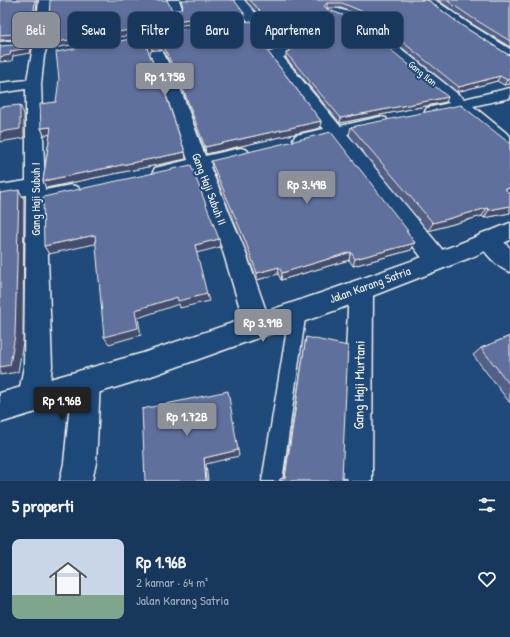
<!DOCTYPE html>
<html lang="id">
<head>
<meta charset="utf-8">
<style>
  :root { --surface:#17385c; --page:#244365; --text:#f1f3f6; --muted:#9eacbb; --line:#365272; --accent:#8c9099 }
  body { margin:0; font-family:"Patrick Hand",sans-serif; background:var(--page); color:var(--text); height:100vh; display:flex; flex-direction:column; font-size:15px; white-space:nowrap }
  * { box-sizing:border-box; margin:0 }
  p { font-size:13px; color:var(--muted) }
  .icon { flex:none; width:22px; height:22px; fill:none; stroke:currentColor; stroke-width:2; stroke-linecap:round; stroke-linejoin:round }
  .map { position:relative; height:481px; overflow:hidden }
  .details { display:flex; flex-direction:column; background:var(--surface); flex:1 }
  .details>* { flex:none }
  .hud { position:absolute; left:12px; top:12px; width:486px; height:36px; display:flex; gap:8px }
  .price { position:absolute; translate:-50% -34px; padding:0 9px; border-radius:4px; background:var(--accent); color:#fff; font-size:13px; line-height:26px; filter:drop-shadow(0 1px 2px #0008) }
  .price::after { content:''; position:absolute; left:50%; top:24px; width:12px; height:9px; margin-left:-6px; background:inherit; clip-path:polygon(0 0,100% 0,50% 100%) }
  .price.selected { background:#222; color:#fff }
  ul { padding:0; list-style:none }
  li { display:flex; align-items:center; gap:12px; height:100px; padding:0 12px }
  li span { display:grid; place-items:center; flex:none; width:112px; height:80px; border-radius:8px; color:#555 }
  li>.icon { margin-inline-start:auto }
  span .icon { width:48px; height:48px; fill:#fffc; stroke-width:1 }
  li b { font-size:17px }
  h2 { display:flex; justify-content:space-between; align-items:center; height:48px; padding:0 12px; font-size:17px }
  .chip { padding:0 14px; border-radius:8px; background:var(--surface); box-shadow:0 2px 6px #0003,0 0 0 1px var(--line); font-size:14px; line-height:36px }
  .chip.selected { background:var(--accent); color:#fff }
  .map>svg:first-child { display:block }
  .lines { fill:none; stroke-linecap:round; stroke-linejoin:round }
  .service-casing { stroke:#f4f1e8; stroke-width:3 }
  .minor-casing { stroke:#f4f1e8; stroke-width:3 }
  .tertiary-casing { stroke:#f4f1e8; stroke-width:3 }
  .service { fill:#1f4a7a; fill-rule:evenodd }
  .minor { fill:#1f4a7a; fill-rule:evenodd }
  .tertiary { fill:#1f4a7a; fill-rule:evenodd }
  .wall { fill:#535f87; stroke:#f4f1e8 }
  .shaded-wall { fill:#434e6e; stroke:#f4f1e8 }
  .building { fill:#606f9d; stroke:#f4f1e8 }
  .labels { text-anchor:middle; stroke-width:4; stroke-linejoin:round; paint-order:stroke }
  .far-street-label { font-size:10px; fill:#f4f1e8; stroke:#1f4a7a }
  .street-label { font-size:12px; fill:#f4f1e8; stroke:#1f4a7a }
  .near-street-label { font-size:14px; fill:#f4f1e8; stroke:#1f4a7a }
</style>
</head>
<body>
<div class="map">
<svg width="510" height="481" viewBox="0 0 510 481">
  <rect width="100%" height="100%" fill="#1f4a7a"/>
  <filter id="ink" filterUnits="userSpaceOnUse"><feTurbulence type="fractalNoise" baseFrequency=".025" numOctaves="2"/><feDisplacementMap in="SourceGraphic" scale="8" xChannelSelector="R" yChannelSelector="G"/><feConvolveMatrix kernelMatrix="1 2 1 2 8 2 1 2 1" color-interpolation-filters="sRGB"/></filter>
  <g filter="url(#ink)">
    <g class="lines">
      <g class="service-casing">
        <path id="service" d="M 298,304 L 304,306 L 306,311 L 282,481 L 262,481 L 290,311 L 292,306 Z"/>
      </g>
      <g class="minor-casing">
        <path id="minor" d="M 39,0 L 51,0 L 48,42 L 44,56 L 41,84 L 45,190 L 71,185 L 78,187 L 81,192 L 78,197 L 46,204 L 52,366 L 48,398 L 43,408 L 33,413 L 23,408 L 18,398 L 24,366 L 26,195 L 0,199 L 0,185 L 26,181 L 26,89 L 0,93 L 0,83 L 27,80 L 33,47 L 0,50 L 0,42 L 35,39 Z
          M 167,0 L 179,0 L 183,11 L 181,13 L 173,13 Z
          M 232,0 L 244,0 L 288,50 L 290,53 L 288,56 L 283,57 L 340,126 L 380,117 L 386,118 L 388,122 L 386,126 L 347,134 L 445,253 L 448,260 L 445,267 L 437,269 L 429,267 L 331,138 L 302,144 L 296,143 L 293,139 L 296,135 L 324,129 L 267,55 L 269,52 L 274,51 L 251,25 Z
          M 422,0 L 435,0 L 468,23 L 510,49 L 510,59 L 505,58 L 460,29 Z
          M 331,7 L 353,13 L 364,19 L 464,99 L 510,88 L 510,98 L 473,106 L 510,136 L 510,151 L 504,149 L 457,110 L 433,116 L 427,114 L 425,111 L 427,108 L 449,103 L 356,25 L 345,19 L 327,13 L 325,11 L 327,9 Z
          M 157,50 L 162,51 L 164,54 L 182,93 L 205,156 L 241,148 L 247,150 L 250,154 L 247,158 L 210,167 L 244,248 L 271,325 L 267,333 L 258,337 L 249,333 L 245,325 L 222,248 L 192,171 L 162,178 L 155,176 L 153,172 L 155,168 L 188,160 L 166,93 L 150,54 L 152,51 Z
          M 488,231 L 496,234 L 510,248 L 510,272 C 497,268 484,252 477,240 L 480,234 Z
          M 361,279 L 370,282 L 373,289 L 372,481 L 340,481 L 349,289 L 352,282 Z
          M 86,369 L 96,373 L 100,383 L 96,463 L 92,481 L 60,481 L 64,463 L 72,383 L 76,373 Z"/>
      </g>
      <g class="tertiary-casing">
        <path id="tertiary" d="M 510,223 L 510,240 L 472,257 L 339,309 L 143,379 L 0,423 L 0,393 L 143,353 L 330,290 L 456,245 Z"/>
      </g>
      <use href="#service" class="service"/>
      <use href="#minor" class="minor"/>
      <use href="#tertiary" class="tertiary"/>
    </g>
    <path class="wall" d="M 0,0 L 37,0 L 34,38 L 0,40 Z
      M 245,0 L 428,0 L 461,25 L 507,54 L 510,55 L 510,84 L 504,85 L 497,81 L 457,92 L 365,18 L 341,8 L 326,8 L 446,102 L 340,123 L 286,58 L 286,53 L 290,50 L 289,49 Z
      M 438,0 L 510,0 L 510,47 L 469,22 Z
      M 131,39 L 271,50 L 268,52 L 321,121 L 320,128 L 206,154 L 183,92 L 165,53 L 162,50 L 152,50 L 149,53 L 185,152 L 186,159 L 46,188 L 43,181 L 50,134 L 44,135 L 41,128 L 56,102 Z
      M 351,127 L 510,143 L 510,213 L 484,218 L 482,216 L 428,231 L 349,135 Z
      M 211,161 L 407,232 L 415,243 L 411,250 L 353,266 L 349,260 L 281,280 L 278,274 L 257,280 L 245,248 L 212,168 Z
      M 510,336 L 510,403 L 473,355 L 481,348 Z
      M 306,337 L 342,478 L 347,481 L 280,481 L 280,479 L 284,478 Z"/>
    <path class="shaded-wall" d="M 35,0 L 37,0 L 34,38 L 32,33 Z
      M 327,3 L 327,8 L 324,11 L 324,6 Z
      M 244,13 L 244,18 L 156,28 L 131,35 L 47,49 L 45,44 L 155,23 Z
      M 151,43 L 152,50 L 149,55 L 147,48 Z
      M 29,44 L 31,49 L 30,53 L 13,56 L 12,61 L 0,62 L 0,57 Z
      M 271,44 L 271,50 L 266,54 L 266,48 Z
      M 500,76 L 497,81 L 457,92 L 459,87 Z
      M 510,79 L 510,84 L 504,85 L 507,80 Z
      M 448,97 L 446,102 L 340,123 L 341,118 Z
      M 20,105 L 24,114 L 24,138 L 0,142 L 0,132 Z
      M 321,121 L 320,128 L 206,154 L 205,147 Z
      M 51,127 L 54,134 L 44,135 L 41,128 Z
      M 185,152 L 186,159 L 46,188 L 43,181 Z
      M 510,188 L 510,195 L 505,189 Z
      M 19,190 L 24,199 L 23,342 L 18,372 L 0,375 L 0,367 Z
      M 510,206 L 510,213 L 484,218 L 489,210 Z
      M 487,208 L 482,216 L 428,231 L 433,223 Z
      M 95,235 L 99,243 L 49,254 L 44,246 Z
      M 219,239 L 220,247 L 196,253 L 195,245 Z
      M 415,243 L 411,250 L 353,266 L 355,259 Z
      M 351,252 L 349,260 L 281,280 L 282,273 Z
      M 279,267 L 278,274 L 257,280 L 257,273 Z
      M 207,294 L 209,301 L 180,308 L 179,304 L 138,318 L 141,335 L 109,344 L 104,337 L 135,310 L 177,297 Z
      M 238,450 L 239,456 L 206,464 L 208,481 L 206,481 L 204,458 Z"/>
    <path class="building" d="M 0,0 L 35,0 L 32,33 L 0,35 Z
      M 50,0 L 167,0 L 172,10 L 180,10 L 183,7 L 181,0 L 234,0 L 244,13 L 155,23 L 130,30 L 45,44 L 48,37 Z
      M 250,0 L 428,0 L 461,25 L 507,54 L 510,55 L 510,79 L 507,80 L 500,76 L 459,87 L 366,13 L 342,3 L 327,3 L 324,6 L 327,9 L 345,16 L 356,21 L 448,97 L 341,118 L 286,53 L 292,49 L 289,44 Z
      M 446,0 L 510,0 L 510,41 L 471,17 Z
      M 251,21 L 271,44 L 266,48 L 268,52 L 321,121 L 205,147 L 182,86 L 164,47 L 161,43 L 151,43 L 147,48 L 163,87 L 185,152 L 43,181 L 51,127 L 41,128 L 40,104 L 56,102 L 59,79 L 56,52 L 131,39 L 156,32 Z
      M 29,44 L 28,48 L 11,51 L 10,55 L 0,57 L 0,46 Z
      M 20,105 L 20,129 L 0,132 L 0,107 Z
      M 461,105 L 508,142 L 510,143 L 510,188 L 505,189 L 510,194 L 510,206 L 489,210 L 487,208 L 433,223 L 351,127 Z
      M 331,132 L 408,231 L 406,231 L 415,243 L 355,259 L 351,252 L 282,273 L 279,267 L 257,273 L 245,240 L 211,161 Z
      M 191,165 L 219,239 L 195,245 L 207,294 L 178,301 L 177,297 L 135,310 L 138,328 L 104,337 L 95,235 L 44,246 L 43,197 Z
      M 19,190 L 15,335 L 10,365 L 0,367 L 0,193 Z
      M 510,336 L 510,385 L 481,348 Z
      M 306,337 L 348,346 L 342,478 L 347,479 L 347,481 L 280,481 L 280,479 L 285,478 Z
      M 228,391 L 238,450 L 204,458 L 206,481 L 145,481 L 142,409 Z"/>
  </g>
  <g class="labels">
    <g class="far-street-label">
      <text transform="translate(423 73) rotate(39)" y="4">Gang Ilan</text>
    </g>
    <g class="street-label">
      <text transform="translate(209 189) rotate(69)" y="4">Gang Haji Subuh II</text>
      <text transform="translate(36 199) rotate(-90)" y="4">Gang Haji Subuh I</text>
      <text transform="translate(370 285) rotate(-20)" y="4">Jalan Karang Satria</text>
    </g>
    <g class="near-street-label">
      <text transform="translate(359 385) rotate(-89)" y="5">Gang Haji Murtani</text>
    </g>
  </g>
</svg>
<b class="price" style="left:165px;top:97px">Rp 1.75B</b>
<b class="price" style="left:307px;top:205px">Rp 3.49B</b>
<b class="price" style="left:263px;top:343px">Rp 3.91B</b>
<b class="price selected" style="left:62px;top:421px">Rp 1.96B</b>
<b class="price" style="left:187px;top:437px">Rp 1.72B</b>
<div class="hud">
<a class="chip selected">Beli</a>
<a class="chip">Sewa</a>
<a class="chip">Filter</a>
<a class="chip">Baru</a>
<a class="chip">Apartemen</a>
<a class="chip">Rumah</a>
</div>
</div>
<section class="details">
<h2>5 properti<svg class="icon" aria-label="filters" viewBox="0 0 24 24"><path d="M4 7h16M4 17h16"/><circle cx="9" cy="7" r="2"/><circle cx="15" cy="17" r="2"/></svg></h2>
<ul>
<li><span style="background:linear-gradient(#c9d6e8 70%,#7fa58c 0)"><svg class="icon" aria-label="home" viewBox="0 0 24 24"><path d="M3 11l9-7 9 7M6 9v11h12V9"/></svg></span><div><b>Rp 1.96B</b><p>2 kamar · 64 m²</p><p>Jalan Karang Satria</p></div><svg class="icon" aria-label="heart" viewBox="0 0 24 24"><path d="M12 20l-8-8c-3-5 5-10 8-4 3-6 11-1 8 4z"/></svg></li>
</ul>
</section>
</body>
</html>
